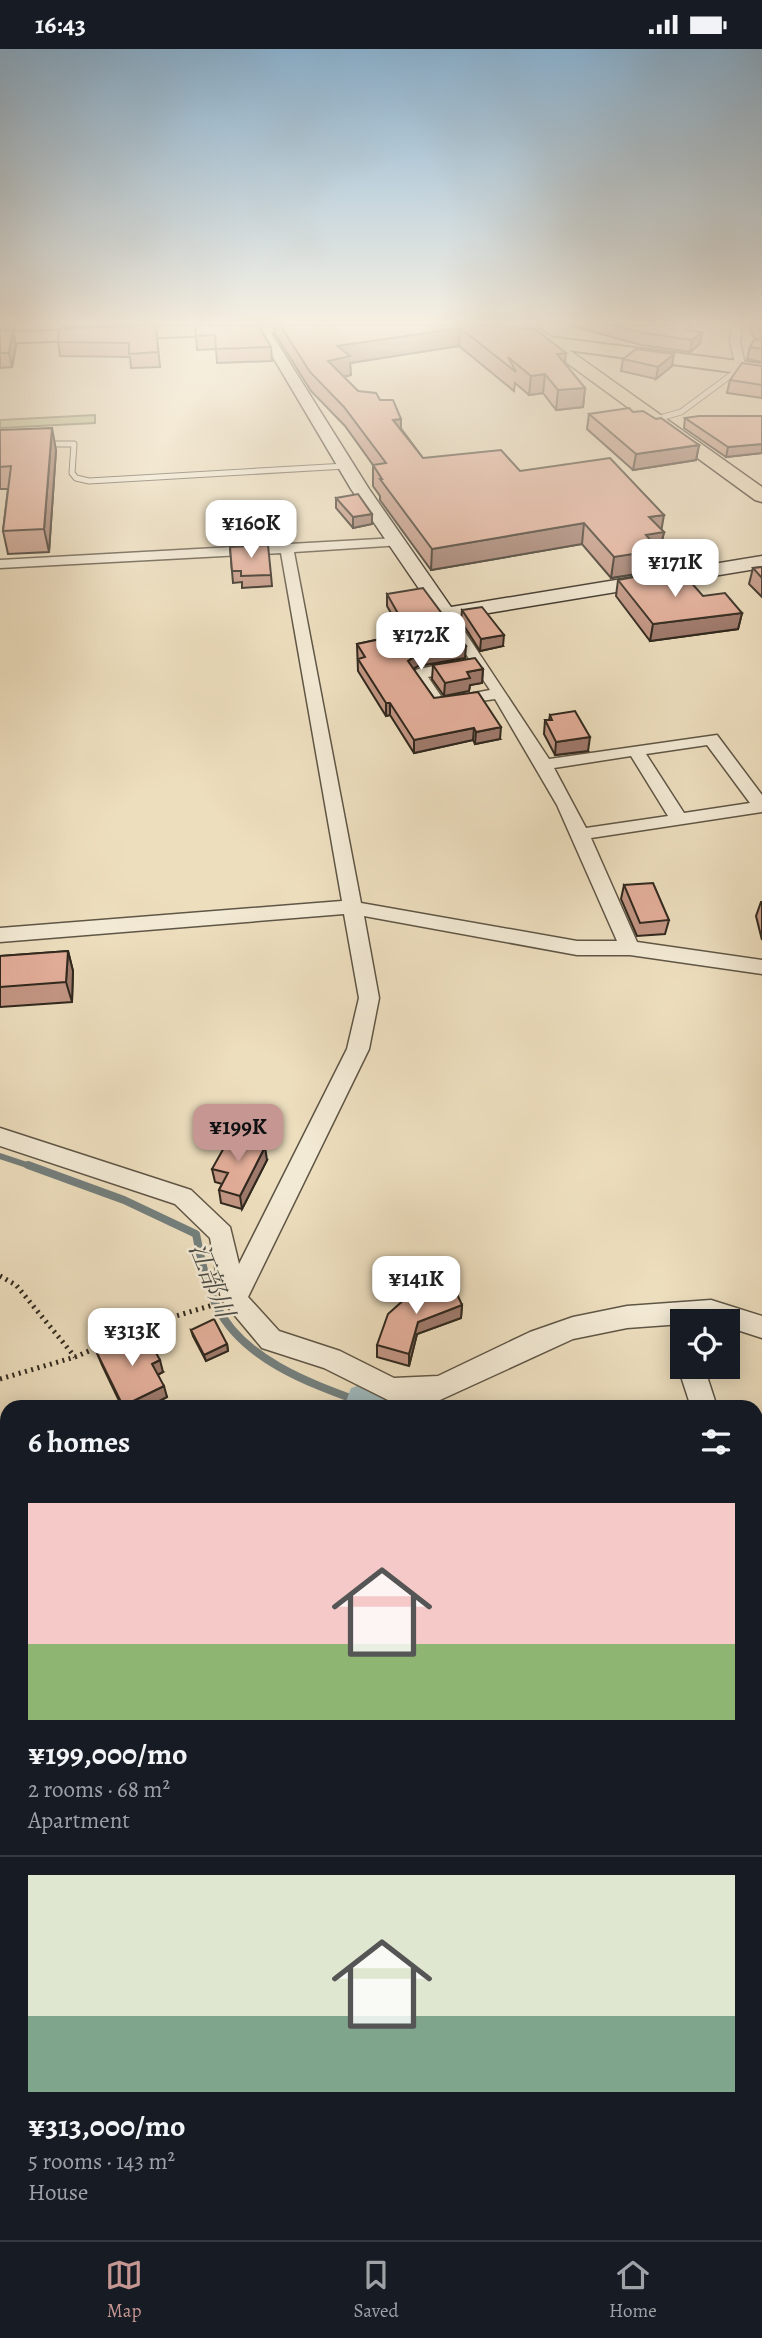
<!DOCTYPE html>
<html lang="en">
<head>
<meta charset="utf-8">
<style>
  :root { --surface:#171b24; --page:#20242c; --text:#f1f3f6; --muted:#9ea1a6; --line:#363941; --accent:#c59692 }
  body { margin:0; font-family:Alegreya,"Noto Serif JP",serif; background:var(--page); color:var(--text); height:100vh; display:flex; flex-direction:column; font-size:26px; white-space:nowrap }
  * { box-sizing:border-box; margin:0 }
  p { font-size:23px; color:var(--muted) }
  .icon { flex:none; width:38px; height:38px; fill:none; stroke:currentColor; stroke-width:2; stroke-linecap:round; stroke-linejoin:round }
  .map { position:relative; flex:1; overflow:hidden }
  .details { position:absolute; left:0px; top:1351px; width:763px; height:840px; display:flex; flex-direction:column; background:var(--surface); border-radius:21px 21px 0 0; box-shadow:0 4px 18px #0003 }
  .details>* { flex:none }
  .buttons { position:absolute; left:670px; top:1260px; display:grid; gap:14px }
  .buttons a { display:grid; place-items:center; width:70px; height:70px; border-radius:0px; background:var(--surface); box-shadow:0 4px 18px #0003; font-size:35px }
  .price { position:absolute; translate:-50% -60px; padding:0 16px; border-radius:14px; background:#fff; color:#222; font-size:23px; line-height:46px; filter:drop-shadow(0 2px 4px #0008) }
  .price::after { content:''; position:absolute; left:50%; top:42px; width:21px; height:16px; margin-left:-10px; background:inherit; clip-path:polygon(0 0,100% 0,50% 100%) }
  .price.selected { background:var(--accent); color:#111 }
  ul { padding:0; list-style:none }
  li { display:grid; align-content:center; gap:14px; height:371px; padding:0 28px }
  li+li { border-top:2px solid var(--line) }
  li span { display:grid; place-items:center; height:217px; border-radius:0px; color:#555 }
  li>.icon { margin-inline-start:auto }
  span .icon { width:126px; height:126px; fill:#fffc; stroke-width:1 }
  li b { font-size:30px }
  h2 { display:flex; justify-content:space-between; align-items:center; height:84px; padding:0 28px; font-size:30px }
  .status { display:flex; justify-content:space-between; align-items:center; height:49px; padding:0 35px; background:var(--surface); direction:ltr }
  .status svg { height:19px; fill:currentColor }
  .dock { display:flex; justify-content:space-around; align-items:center; height:98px; border-top:2px solid var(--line); background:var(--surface); font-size:19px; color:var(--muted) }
  .dock a { display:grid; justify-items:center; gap:4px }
  .dock .selected { color:var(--accent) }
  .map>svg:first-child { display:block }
  .green { fill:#bbc08f; stroke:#767456; stroke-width:2 }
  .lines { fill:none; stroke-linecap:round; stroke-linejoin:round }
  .stream-far1 { stroke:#737f7d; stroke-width:6 }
  .stream { stroke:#737f7d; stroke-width:8 }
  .river { fill:#a0b9bd; fill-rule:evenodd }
  .lane-casing { stroke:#5f5646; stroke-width:7 }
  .street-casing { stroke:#5f5646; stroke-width:3 }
  .secondary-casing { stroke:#30281e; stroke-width:3 }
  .primary-casing { stroke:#30281e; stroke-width:3 }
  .highway-casing { stroke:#30281e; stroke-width:4 }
  .path { stroke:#30281e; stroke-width:5; stroke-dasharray:2 4.5; stroke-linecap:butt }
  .lane { stroke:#f3ead5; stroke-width:5 }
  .street { fill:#f3ead5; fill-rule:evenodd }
  .secondary { fill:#f3ead5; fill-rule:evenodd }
  .primary { fill:#eddebe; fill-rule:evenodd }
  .highway { fill:#eddebe; fill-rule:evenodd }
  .wall { fill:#c39684; stroke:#30281e; stroke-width:2 }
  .shaded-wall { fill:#9f7a6c; stroke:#30281e; stroke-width:2 }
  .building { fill:#e3ae9a; stroke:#30281e; stroke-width:2 }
  .labels { text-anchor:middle; stroke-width:5; stroke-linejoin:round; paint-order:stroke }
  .water-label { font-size:26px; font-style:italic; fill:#4c4c46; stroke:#f3ead5 }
</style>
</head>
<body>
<div class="status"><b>16:43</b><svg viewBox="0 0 49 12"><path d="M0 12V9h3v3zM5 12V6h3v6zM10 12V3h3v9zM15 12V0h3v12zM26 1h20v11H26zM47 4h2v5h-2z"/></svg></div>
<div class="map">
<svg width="762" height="2191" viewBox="0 0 762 2191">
  <rect width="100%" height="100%" fill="#eddebe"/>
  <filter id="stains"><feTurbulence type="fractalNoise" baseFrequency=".00286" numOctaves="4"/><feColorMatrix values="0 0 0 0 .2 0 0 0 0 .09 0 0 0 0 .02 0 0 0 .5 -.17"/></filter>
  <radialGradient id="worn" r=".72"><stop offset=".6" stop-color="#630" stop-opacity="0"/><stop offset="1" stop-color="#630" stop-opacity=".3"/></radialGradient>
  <path class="green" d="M 95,366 L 95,374 L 0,379 L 0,371 Z"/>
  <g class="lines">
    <path class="stream-far1" d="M 0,1107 L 33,1118"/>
    <path class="stream" d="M 28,1116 L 124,1151 L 196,1185 C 201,1210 206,1235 217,1258 C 245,1313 315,1336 369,1356"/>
    <path class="river" d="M 369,1333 L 392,1341 L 400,1358 L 344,1358 L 351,1339 Z
      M 756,1672 L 762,1675 L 762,1740 L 756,1737 Z"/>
    <g class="lane-casing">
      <path id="lane" d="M 653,371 L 681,363 L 742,318
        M 41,395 L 74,395 L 72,424 L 76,429 L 89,432 L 346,417"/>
    </g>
    <g class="street-casing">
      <path id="street" d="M 732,276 L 742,276 L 740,293 L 746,320 L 736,318 L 730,293 Z
        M 397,489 L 404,493 L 402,496 L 294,503 L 361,854 L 577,892 L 617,892 L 557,756 L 495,650 L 433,659 L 410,625 L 418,620 L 462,612 L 467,614 L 467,620 L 428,628 L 443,650 L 490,641 L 439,565 L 446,561 L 451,562 L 549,710 L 717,686 L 762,746 L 762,763 L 591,789 L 637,893 L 762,911 L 762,925 L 630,906 L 577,906 L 364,867 L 379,949 L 369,1000 L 248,1248 L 279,1282 L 340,1302 L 394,1329 L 438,1327 L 530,1283 L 573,1268 L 627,1257 L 711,1251 L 762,1267 L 762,1289 L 728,1278 L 728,1272 L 682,1272 L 682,1275 L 627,1279 L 573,1290 L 440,1351 L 392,1353 L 324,1319 L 262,1299 L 221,1250 L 210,1189 L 175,1155 L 0,1097 L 0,1079 L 191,1141 L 230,1178 L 239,1215 L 347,1000 L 359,949 L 344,865 L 0,893 L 0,879 L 342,852 L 281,504 L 0,519 L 0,511 ZM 707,696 L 750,754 L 684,764 L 646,705 ZM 631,707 L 668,767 L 586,779 L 554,719 Z
        M 682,1310 L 682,1318 L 704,1318 L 717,1358 L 691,1358 L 678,1318 Z
        M 756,1386 L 762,1389 L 762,1416 L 756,1413 Z
        M 756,1752 L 762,1754 L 762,1791 L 756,1789 Z
        M 0,2169 L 7,2172 L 7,2184 L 19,2184 L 22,2191 L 0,2191 Z
        M 366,2184 L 415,2184 L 412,2191 L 363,2191 Z
        M 418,2184 L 471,2184 L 474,2191 L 421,2191 Z"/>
    </g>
    <g class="secondary-casing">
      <path id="secondary" d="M 254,276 L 266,276 L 369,440 L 451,558 L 762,507 L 762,519 L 446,571 L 439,569 L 351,440 Z"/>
    </g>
    <g class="primary-casing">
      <path id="primary" d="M 515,276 L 534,276 L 762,438 L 762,453 L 755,451 Z"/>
    </g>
    <g class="highway-casing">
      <path id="highway" d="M 206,276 L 334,277 L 325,282 L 0,294 L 0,284 Z
        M 500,282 L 762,315 L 762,327 L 494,291 L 491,287 L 494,283 Z"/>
    </g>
    <path class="path" d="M 0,1227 L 16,1236 L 75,1308
      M 0,1330 L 75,1308 L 159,1272 L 213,1256"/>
    <use href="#lane" class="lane"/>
    <use href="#street" class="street"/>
    <use href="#secondary" class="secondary"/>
    <use href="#primary" class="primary"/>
    <use href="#highway" class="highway"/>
  </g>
  <path class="wall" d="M 0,276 L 15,276 L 14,281 L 7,282 L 13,282 L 16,296 L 12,318 L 0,319 Z
    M 62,276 L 123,276 L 63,279 Z
    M 156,276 L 160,318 L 131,319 L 130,308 L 60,307 L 58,293 Z
    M 195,276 L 271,298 L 272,312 L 217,314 L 216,300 L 197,301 Z
    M 274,276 L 486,276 L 565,315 L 585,339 L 583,358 L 556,361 L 543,344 L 529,346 L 515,334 L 514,342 L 459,297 L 350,314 L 351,326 L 344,328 L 358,342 L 380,351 L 423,409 L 520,422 L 661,480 L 664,483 L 655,522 L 611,529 L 582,495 L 431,521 L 380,451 L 380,447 L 373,437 L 373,416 L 345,377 L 311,342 L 275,285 Z
    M 569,276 L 692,276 L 691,282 L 702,283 L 700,295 L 690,303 L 641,296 Z
    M 748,276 L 762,276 L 762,313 L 747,310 L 750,298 L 755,290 Z
    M 623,310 L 672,317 L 656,330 L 621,322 Z
    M 762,317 L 762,349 L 727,344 L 730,331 Z
    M 633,363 L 699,396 L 696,411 L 633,421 L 587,380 L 589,365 Z
    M 762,367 L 762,404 L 726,408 L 684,379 L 685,369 Z
    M 0,381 L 56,401 L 49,503 L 8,505 L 3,482 L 8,440 L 0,440 Z
    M 336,449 L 372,465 L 372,475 L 353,479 L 336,459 Z
    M 230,498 L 271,526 L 272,537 L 242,539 L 242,533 L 233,534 Z
    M 762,518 L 762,548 L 749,535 L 753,519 Z
    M 618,531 L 681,531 L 703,547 L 742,564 L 738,580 L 650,592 L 616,547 Z
    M 387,545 L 465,609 L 418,617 L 413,620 L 434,649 L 500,690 L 475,695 L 473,691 L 414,704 L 390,666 L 386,667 L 358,622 L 357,595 L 403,585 L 387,557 Z
    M 462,561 L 503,597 L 480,602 L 461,572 Z
    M 433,616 L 483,620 L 482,634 L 470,636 L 469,642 L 444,647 L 432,630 Z
    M 550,666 L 588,702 L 555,706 L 544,685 L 545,671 L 549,671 Z
    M 624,836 L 669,871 L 665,885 L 637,887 L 621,850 Z
    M 761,853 L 762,853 L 762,891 L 756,867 Z
    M 68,902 L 73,922 L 72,953 L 0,958 L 0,907 Z
    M 267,1111 L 242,1160 L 221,1154 L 219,1141 L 222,1135 L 215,1133 L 212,1120 Z
    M 462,1256 L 461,1269 L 417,1285 L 409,1317 L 377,1308 L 377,1296 Z
    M 191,1281 L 227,1295 L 228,1302 L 206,1312 L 193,1287 Z
    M 97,1304 L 163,1323 L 158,1326 L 167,1348 L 148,1358 L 122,1358 L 102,1316 Z
    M 756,1479 L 762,1485 L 762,1540 L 758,1544 L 756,1541 Z
    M 756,1581 L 762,1587 L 762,1672 L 756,1666 Z"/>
  <path class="shaded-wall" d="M 0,276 L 15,276 L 14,281 L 0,284 Z
    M 460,279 L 459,297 L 350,314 L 351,326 L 328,331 L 328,312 L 337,297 Z
    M 13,282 L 16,296 L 12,318 L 9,304 Z
    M 702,283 L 700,295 L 690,303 L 692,291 Z
    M 566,304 L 564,323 L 557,305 Z
    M 674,305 L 672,317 L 656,330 L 658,318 Z
    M 545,325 L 543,344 L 529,346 L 531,327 Z
    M 585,339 L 583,358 L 556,361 L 558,341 Z
    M 401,370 L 401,390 L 393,371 Z
    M 52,379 L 56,401 L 49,503 L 44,480 Z
    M 762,395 L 762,404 L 726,408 L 728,398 Z
    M 699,396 L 696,411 L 633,421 L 636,405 Z
    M 372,465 L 372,475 L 353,479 L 353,468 Z
    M 664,466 L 661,483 L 664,483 L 655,522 L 611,529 L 614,508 L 649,468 Z
    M 584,474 L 582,495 L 431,521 L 432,500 Z
    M 742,564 L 738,580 L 650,592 L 653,575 Z
    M 504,586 L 503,597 L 480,602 L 481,590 Z
    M 466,597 L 465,609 L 418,617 L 407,624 L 408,612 L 418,605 Z
    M 483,620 L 482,634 L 470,636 L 469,642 L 444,647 L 445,634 L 467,623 Z
    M 386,654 L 390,654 L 390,666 L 386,667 Z
    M 501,678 L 500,690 L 475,695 L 476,683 Z
    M 474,679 L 473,691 L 414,704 L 414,691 Z
    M 590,688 L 588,702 L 555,706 L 556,693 Z
    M 68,902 L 73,922 L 72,953 L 66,933 Z
    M 265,1098 L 267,1111 L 242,1160 L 240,1147 Z
    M 462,1256 L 461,1269 L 417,1285 L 409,1317 L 409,1305 L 418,1273 Z
    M 227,1295 L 228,1302 L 206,1312 L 204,1306 Z
    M 160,1311 L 163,1323 L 155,1327 L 152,1315 Z
    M 164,1337 L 167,1348 L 148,1358 L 124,1358 L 123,1357 Z"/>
  <path class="building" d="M 156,276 L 158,303 L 129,305 L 129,294 L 58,293 L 59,280 Z
    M 195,276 L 258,276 L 271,298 L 216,300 L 215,286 L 196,287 Z
    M 280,276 L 481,276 L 535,280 L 566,304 L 557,305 L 585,339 L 558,341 L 545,325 L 531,327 L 508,308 L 516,323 L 460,279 L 337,297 L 350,307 L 328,312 L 358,342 L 376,344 L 380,351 L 393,351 L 401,370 L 393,371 L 423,409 L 501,401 L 520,422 L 610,409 L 664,466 L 649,468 L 664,483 L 646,486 L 659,501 L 614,508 L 584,474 L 432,500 L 380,430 L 382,430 L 373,416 L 386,414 L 344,358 L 310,323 Z
    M 613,276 L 691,276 L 685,281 L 702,283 L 692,291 L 643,284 Z
    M 757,276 L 762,276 L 762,286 Z
    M 0,282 L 13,282 L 9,304 L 0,304 Z
    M 755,290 L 762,291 L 762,300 L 750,298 Z
    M 636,300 L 674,305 L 658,318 L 623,310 Z
    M 742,314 L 762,317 L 762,336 L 730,331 Z
    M 629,359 L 633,363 L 643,362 L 656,370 L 661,369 L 699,396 L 636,405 L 589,365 Z
    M 699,367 L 762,367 L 762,395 L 728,398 L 685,369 Z
    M 52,379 L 44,480 L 3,482 L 11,417 L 0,418 L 0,381 Z
    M 358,445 L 372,465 L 353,468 L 336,449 Z
    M 268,496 L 271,526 L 241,527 L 241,522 L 232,522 L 230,498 Z
    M 762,518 L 762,529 L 753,519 Z
    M 671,521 L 681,531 L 688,530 L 703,547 L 725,544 L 742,564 L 653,575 L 618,531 Z
    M 423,539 L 466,597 L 418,605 L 408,612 L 434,649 L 478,643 L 501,678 L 476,683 L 474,679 L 414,691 L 390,654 L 386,654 L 358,610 L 365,608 L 357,595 L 409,584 L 387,545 Z
    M 482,558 L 504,586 L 481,590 L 462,561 Z
    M 475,609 L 483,620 L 467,623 L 470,629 L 445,634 L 433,616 Z
    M 575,662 L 590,688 L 556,693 L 545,671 L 552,671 L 550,666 Z
    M 653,834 L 669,871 L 640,874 L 624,836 Z
    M 68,902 L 66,933 L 0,938 L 0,907 Z
    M 230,1088 L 265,1098 L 240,1147 L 219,1141 L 228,1124 L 212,1120 Z
    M 452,1234 L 462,1256 L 418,1273 L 409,1305 L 377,1296 L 388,1265 L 406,1249 Z
    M 214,1270 L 227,1295 L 204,1306 L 191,1281 Z
    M 144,1282 L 160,1311 L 152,1315 L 164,1337 L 123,1357 L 97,1304 Z
    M 756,1479 L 762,1485 L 762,1531 L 756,1525 Z
    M 756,1581 L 762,1587 L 762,1657 L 756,1651 Z"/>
  <linearGradient id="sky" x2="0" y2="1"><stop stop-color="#8bb6d7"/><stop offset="0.47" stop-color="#f7f0e2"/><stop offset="1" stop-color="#f7f0e2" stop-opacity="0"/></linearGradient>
  <rect width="762" height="583" fill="url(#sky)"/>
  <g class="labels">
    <g class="water-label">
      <text transform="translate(212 1231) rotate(68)" y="9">江部川</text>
    </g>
  </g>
  <rect width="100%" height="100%" filter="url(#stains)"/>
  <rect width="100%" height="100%" fill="url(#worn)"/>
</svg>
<div class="buttons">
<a><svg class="icon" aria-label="locate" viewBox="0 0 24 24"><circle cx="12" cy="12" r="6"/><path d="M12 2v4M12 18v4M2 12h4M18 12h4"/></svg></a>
</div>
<b class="price" style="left:251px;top:511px">¥160K</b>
<b class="price" style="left:675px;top:550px">¥171K</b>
<b class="price" style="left:421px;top:623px">¥172K</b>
<b class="price selected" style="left:238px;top:1115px">¥199K</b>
<b class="price" style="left:416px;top:1267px">¥141K</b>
<b class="price" style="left:132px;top:1319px">¥313K</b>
<section class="details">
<h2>6 homes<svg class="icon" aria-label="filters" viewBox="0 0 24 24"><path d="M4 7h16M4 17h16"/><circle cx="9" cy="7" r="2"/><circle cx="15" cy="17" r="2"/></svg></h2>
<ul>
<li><span style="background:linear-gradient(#f6c9c9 65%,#8fb573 0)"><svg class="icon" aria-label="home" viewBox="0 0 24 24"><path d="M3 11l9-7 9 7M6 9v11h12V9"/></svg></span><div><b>¥199,000/mo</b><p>2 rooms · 68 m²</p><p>Apartment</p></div></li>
<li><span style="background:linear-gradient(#dfe7d0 65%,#7fa58c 0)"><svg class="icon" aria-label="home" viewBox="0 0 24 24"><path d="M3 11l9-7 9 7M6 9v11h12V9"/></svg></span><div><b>¥313,000/mo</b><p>5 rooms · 143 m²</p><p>House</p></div></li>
</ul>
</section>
</div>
<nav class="dock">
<a class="selected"><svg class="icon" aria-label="map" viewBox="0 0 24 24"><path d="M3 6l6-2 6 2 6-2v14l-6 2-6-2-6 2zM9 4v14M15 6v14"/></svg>Map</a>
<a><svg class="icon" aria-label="saved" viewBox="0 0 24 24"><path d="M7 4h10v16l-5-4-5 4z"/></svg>Saved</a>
<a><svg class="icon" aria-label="home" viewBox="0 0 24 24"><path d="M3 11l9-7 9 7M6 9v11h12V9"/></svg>Home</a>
</nav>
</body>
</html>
